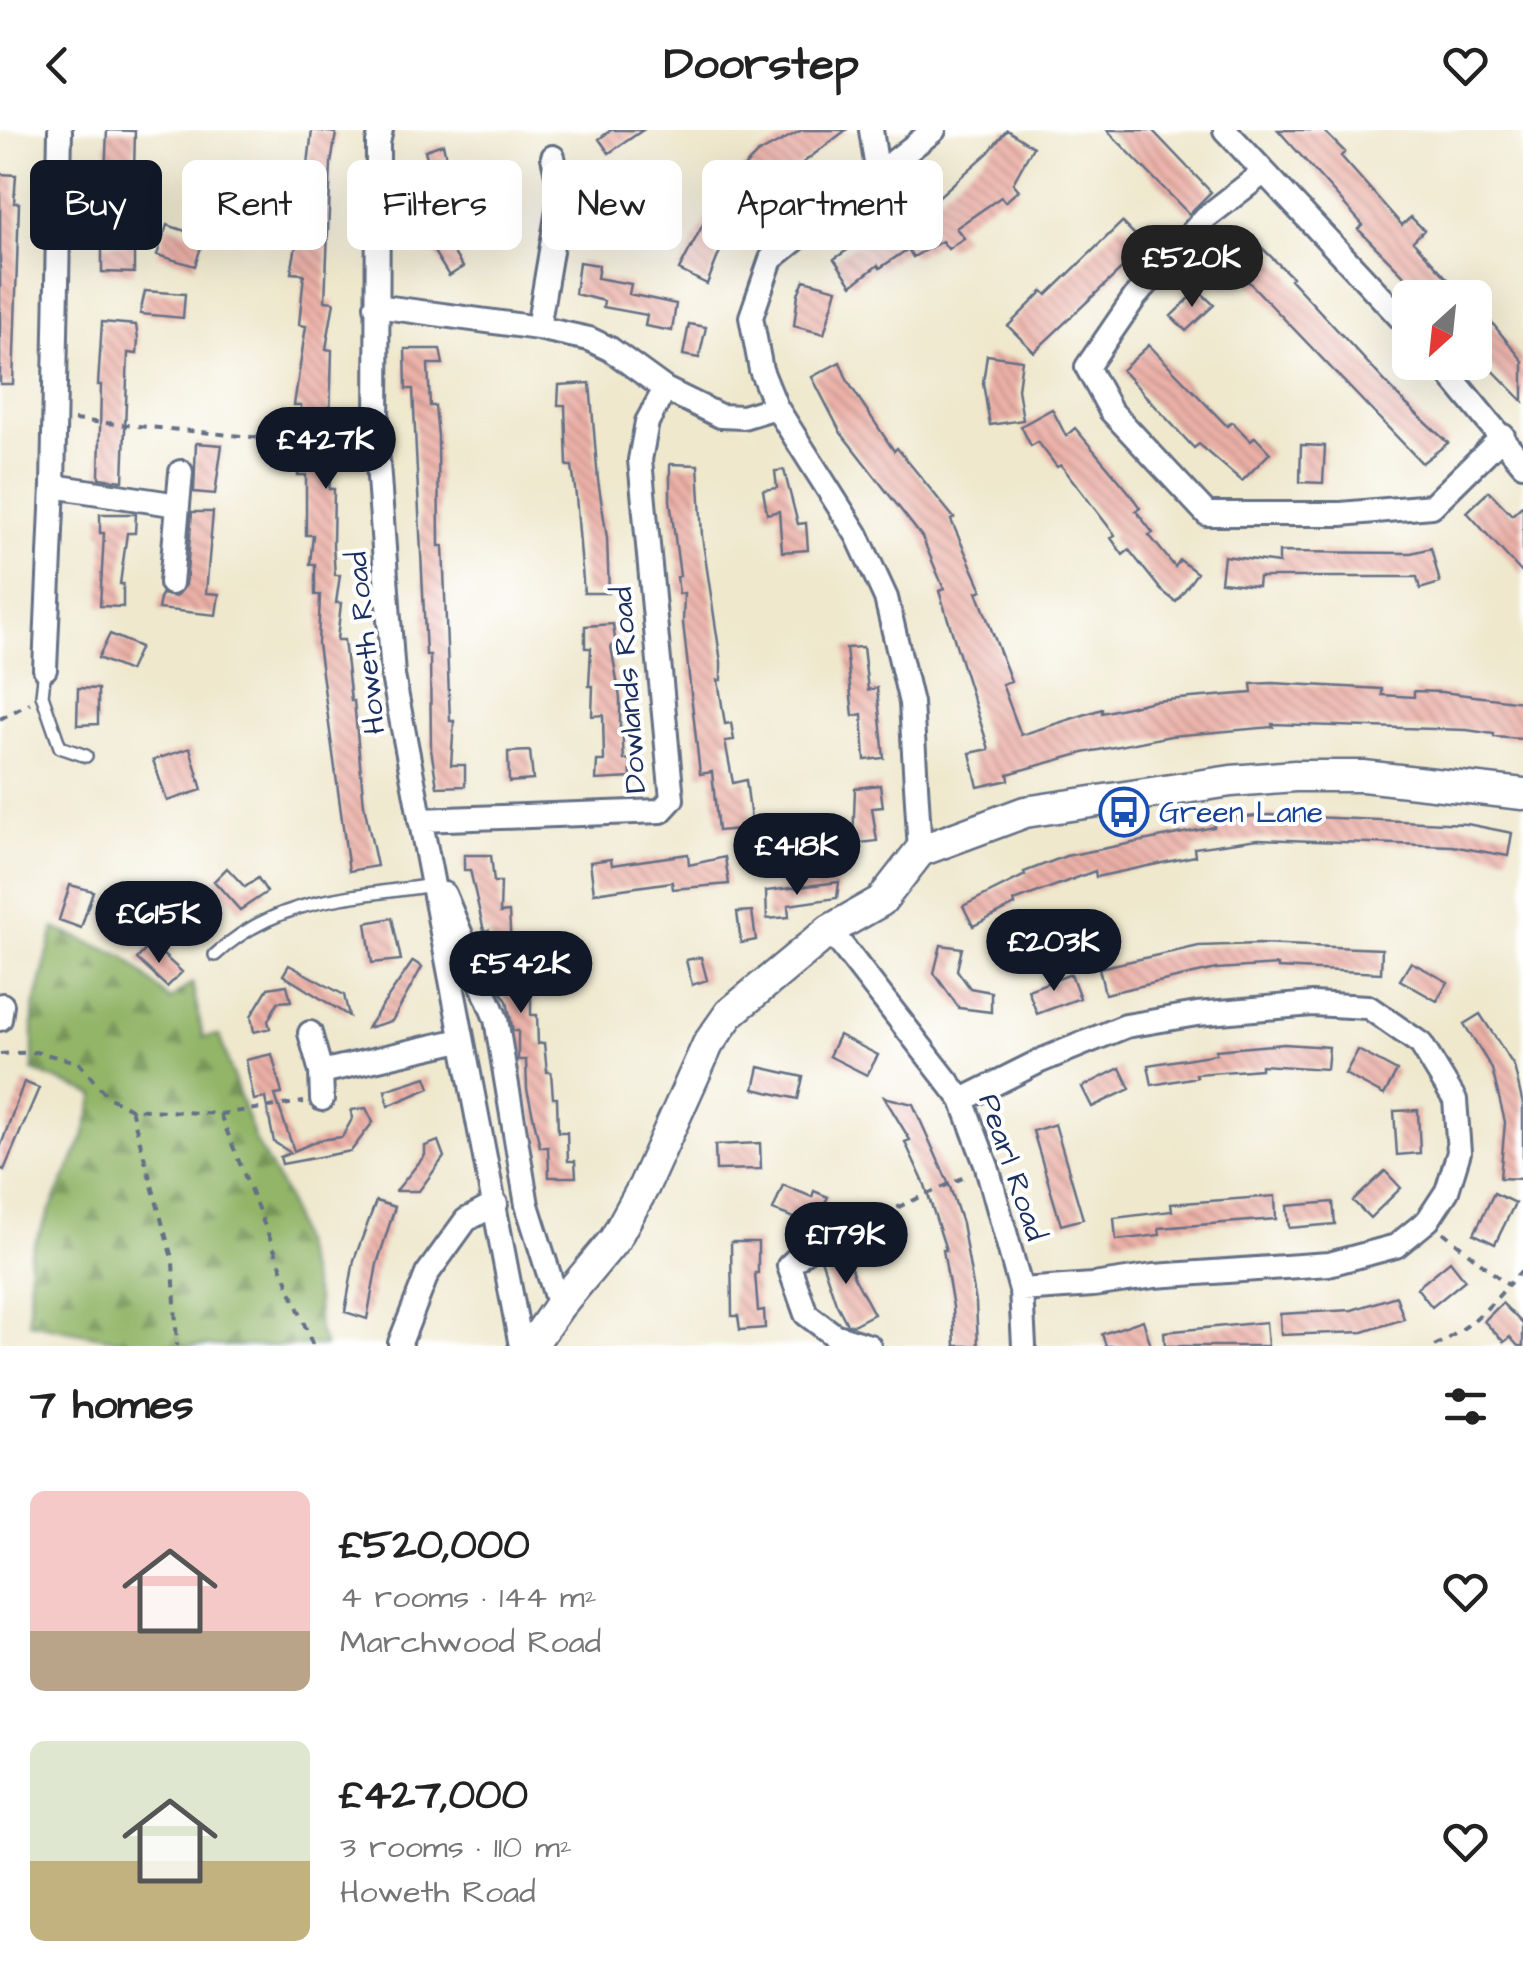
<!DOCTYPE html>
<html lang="en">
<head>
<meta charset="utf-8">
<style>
  :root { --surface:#fff; --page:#f2f2f2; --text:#222; --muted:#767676; --accent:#111827 }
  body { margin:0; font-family:"Architects Daughter",sans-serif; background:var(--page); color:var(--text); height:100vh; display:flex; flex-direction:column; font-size:38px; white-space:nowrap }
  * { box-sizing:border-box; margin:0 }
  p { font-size:32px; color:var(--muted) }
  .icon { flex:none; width:55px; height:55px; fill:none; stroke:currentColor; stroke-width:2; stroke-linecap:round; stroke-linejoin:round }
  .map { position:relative; height:1216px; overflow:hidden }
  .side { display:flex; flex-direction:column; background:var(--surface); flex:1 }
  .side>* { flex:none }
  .top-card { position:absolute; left:30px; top:30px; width:1000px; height:90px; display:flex; gap:20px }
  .needle { width:65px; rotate:207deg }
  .controls { position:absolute; left:1392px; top:150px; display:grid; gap:20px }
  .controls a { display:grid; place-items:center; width:100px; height:100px; border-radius:15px; background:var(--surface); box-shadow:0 10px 40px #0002; font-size:50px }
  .price { position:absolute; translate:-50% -85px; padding:0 22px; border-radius:35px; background:var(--accent); color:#fff; font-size:32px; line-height:65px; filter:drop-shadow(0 2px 5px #0008) }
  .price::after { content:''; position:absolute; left:50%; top:60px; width:30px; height:22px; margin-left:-15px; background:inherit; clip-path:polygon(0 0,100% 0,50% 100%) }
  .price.selected { background:#222; color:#fff }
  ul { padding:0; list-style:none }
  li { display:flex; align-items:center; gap:30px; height:250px; padding:0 30px }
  li span { display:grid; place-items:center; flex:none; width:280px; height:200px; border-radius:15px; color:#555 }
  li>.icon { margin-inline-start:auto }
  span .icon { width:120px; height:120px; fill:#fffc; stroke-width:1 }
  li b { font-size:42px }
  h2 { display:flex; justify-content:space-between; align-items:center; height:120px; padding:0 30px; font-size:42px }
  .pill { padding:0 35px; border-radius:15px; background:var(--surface); box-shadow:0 10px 40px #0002; font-size:35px; line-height:90px }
  .pill.selected { background:var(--accent); color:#fff }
  header { display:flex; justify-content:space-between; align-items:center; height:130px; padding:0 30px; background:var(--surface); font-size:45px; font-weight:700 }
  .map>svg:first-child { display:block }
  .forest { fill:url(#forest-firs); stroke:#567263; stroke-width:2.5 }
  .building { fill:url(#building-back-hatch) }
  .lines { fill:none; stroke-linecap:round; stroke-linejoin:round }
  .service-casing { stroke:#657085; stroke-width:16 }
  .minor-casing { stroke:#657085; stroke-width:28 }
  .tertiary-casing { stroke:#657085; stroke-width:35 }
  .path { stroke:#657085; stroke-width:4; stroke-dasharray:8 8; stroke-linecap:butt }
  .service { stroke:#fff; stroke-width:11 }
  .minor { stroke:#fff; stroke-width:22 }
  .tertiary { stroke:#fff; stroke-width:30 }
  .labels { text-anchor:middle; stroke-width:8; stroke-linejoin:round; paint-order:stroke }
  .street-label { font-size:30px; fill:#1b2f5e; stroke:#fff }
  .transit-label { font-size:30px; fill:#164399; stroke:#fff; text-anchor:start }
</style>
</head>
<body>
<header><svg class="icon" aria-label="back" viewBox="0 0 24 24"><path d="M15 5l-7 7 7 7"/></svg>Doorstep<svg class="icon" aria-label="heart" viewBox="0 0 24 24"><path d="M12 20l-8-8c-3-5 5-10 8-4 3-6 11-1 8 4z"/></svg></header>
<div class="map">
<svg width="1523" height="1216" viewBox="0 0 1523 1216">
  <defs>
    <pattern id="forest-firs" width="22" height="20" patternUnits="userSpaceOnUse" patternTransform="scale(2.5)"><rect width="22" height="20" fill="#92b568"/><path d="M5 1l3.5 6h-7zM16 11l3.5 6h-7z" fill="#769459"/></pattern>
    <pattern id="building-back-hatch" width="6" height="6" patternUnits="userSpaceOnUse" patternTransform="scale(2.5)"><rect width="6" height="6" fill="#ecb1a7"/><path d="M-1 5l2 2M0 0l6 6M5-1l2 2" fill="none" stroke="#be908b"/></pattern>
  </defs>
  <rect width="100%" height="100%" fill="#fff"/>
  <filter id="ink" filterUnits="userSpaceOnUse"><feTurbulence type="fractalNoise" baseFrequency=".01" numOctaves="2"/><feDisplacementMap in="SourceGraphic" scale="20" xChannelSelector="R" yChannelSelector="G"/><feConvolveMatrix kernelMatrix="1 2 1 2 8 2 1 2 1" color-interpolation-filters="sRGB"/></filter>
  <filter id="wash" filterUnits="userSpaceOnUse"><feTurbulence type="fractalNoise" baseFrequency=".0048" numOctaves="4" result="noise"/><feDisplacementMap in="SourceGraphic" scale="40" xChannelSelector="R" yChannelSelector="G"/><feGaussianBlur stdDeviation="2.25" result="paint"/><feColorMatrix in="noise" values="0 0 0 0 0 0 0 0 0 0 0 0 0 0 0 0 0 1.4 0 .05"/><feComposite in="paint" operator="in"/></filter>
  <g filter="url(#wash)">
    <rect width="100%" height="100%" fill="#efe8cd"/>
    <path class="forest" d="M 54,798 L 125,827 L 170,870 L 192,853 L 203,907 L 219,905 L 255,1010 L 286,1066 L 317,1171 L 318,1198 L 325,1216 L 148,1216 L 29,1193 L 30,1123 L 84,1007 L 95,965 L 33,941 L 33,883 Z"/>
    <g id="blocks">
      <path class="building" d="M 107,0 L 135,1 L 134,42 L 145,42 L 145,70 L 104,69 Z
        M 312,0 L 336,3 L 331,34 L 325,171 L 334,172 L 326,219 L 332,220 L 330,290 L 333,328 L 329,359 L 334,359 L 333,416 L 335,445 L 340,445 L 336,473 L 341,473 L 337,510 L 344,510 L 351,571 L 354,571 L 364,675 L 377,736 L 349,741 L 318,514 L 320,465 L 315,465 L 315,434 L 310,434 L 313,405 L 306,405 L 306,345 L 298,345 L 299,326 L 304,326 L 301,275 L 294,275 L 306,196 L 299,195 L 304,144 L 291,143 L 298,105 L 292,105 L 293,87 L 302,87 Z
        M 611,0 L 643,0 L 609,23 L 599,9 Z
        M 802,0 L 846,0 L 758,67 L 753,61 L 720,121 L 707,154 L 679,140 L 721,60 L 757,24 Z
        M 1007,0 L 1033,17 L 1013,53 L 1019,60 L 1005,72 L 1001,67 L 956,98 L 964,108 L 948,119 L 942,111 L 913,127 L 908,119 L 880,138 L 878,135 L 852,155 L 834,129 L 874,102 L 877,106 L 936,69 L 988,23 Z
        M 1107,0 L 1152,0 L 1211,62 L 1189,84 Z
        M 1278,0 L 1323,0 L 1345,22 L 1341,26 L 1402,95 L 1411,87 L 1424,100 L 1413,111 L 1465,168 L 1426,168 L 1358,99 L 1363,95 Z
        M 443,14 L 455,69 L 438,75 L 425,20 Z
        M 611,38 L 642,46 L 637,64 L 631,62 L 624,91 L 592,81 L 598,65 L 602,67 Z
        M 0,44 L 16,45 L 14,73 L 19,73 L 13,254 L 0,254 Z
        M 433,92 L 463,137 L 449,146 L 421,101 Z
        M 1122,92 L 1146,116 L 1034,222 L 1008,196 L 1043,161 L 1047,165 Z
        M 167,95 L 204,107 L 195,136 L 157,125 Z
        M 1255,111 L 1292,147 L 1290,149 L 1405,273 L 1448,313 L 1422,333 L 1247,150 L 1242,154 L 1227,139 Z
        M 102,114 L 134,114 L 134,143 L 102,142 Z
        M 579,132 L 599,135 L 597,148 L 631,154 L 629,164 L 676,174 L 672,201 L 645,196 L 647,185 L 603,177 L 604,171 L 575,164 Z
        M 804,150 L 837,159 L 824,204 L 794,196 L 798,164 Z
        M 1198,160 L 1214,175 L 1186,201 L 1171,186 Z
        M 145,161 L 185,164 L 183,188 L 140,184 Z
        M 1475,172 L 1523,231 L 1523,271 L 1475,222 Z
        M 102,192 L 136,195 L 138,209 L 137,224 L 128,223 L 123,351 L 99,348 L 101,255 L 98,255 Z
        M 689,194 L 706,197 L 699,228 L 683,225 Z
        M 1149,215 L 1227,296 L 1232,292 L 1251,311 L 1255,307 L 1270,323 L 1242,351 L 1199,314 L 1194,318 L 1122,240 Z
        M 405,219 L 440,219 L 443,234 L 428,234 L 430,276 L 435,276 L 438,306 L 439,416 L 443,416 L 450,591 L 454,591 L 451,635 L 465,635 L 465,656 L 437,657 L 431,619 L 430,525 L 426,525 L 413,259 L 406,259 Z
        M 987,225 L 1022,230 L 1018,259 L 1023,290 L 990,295 L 983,253 Z
        M 840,232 L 848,252 L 894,321 L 897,318 L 954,388 L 951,390 L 982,460 L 977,462 L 1011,551 L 1002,554 L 1021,605 L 1102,579 L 1102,583 L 1154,571 L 1252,563 L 1251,554 L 1272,553 L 1382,559 L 1382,565 L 1414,567 L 1414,561 L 1442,562 L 1523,572 L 1523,609 L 1494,607 L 1494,604 L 1467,600 L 1272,594 L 1273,597 L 1171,606 L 1083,623 L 1008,644 L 1009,650 L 978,657 L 970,623 L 989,619 L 939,461 L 944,459 L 922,407 L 841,303 L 812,247 Z
        M 590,253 L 598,350 L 607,408 L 609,463 L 584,463 L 576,366 L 572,336 L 567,336 L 565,275 L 558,275 L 559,255 Z
        M 1052,279 L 1066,306 L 1075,298 L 1128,361 L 1140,378 L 1136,381 L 1153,403 L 1149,405 L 1175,437 L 1180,430 L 1197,443 L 1176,472 L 1161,460 L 1129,420 L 1123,425 L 1111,408 L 1115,405 L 1061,335 L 1057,337 L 1038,312 L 1031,316 L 1021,296 Z
        M 196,313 L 222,315 L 215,364 L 194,362 Z
        M 1301,315 L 1325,316 L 1323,353 L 1300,352 Z
        M 670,334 L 698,335 L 702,406 L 721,532 L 721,550 L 718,550 L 725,594 L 731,593 L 734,610 L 725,611 L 733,653 L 746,650 L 752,698 L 718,701 L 712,642 L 700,644 L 683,493 L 684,463 L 679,464 L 677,447 L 680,446 L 670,370 Z
        M 784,340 L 798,394 L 806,393 L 808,420 L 782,422 L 779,381 L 767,384 L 763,360 L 777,358 L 775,341 Z
        M 1489,361 L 1512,385 L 1523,375 L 1523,444 L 1467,382 Z
        M 192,382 L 213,382 L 206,463 L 219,464 L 216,485 L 158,479 L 161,464 L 176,467 L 186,455 Z
        M 100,384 L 136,384 L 135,403 L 127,403 L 120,454 L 123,454 L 123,477 L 100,476 L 104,403 L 100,403 Z
        M 1431,418 L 1440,453 L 1420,459 L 1417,447 L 1259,447 L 1258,456 L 1221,452 L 1224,426 L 1279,433 L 1279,422 L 1411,423 Z
        M 613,494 L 616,516 L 611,516 L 620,568 L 620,599 L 622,598 L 624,630 L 630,629 L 631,648 L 596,650 L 597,631 L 604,631 L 603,585 L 592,586 L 593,556 L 589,556 L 591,518 L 585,518 L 585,496 Z
        M 110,504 L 140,517 L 129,541 L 98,528 Z
        M 863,517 L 868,560 L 877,558 L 884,628 L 865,630 L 862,584 L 853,586 L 846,518 Z
        M 78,558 L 98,559 L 98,594 L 77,595 Z
        M 190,618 L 202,660 L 167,671 L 153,630 Z
        M 530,621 L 533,650 L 509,652 L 508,622 Z
        M 880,655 L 883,677 L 872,678 L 877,711 L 853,714 L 855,658 Z
        M 1268,685 L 1467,694 L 1512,703 L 1508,726 L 1452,716 L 1258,709 L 1194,718 L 1195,726 L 1096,747 L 1095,741 L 1014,771 L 1015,775 L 973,796 L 963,776 L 1025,745 L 1024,742 L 1066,726 L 1214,697 L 1214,690 Z
        M 688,724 L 689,735 L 725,727 L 729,754 L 673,759 L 672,752 L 594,763 L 590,732 L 611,729 L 612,735 Z
        M 464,725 L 491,725 L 494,752 L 501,752 L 500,783 L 509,782 L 511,816 L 517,816 L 522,854 L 531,854 L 531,885 L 537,885 L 538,914 L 544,913 L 547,942 L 551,942 L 553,968 L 557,968 L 558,1002 L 567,1002 L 568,1031 L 575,1031 L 576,1047 L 549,1047 L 548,1017 L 540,1017 L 527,959 L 526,930 L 518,930 L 518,901 L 513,901 L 507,871 L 501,862 L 489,800 L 484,801 L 470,740 L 464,740 Z
        M 227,738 L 245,757 L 258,748 L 267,762 L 240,780 L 214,751 Z
        M 839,752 L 837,768 L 788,775 L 789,787 L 767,789 L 766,761 Z
        M 70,755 L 93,761 L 81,798 L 59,790 Z
        M 752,781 L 756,810 L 741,813 L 737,782 Z
        M 392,788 L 401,830 L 372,833 L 366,793 Z
        M 151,814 L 182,842 L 167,857 L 137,829 Z
        M 1259,814 L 1382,819 L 1381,843 L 1278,838 L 1278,835 L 1216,839 L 1105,864 L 1099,838 L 1199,816 Z
        M 941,815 L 962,818 L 957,840 L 970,858 L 991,862 L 991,882 L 959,878 L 934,843 Z
        M 701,827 L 707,850 L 692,855 L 686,830 Z
        M 413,831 L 422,837 L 392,891 L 367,898 Z
        M 1411,832 L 1448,852 L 1437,871 L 1400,850 Z
        M 289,835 L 344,865 L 349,886 L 283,845 Z
        M 1071,844 L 1080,868 L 1037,884 L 1028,860 Z
        M 287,855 L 291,871 L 278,872 L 268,891 L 270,898 L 254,902 L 251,886 L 268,858 Z
        M 1480,884 L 1514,936 L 1523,975 L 1523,1049 L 1500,1048 L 1505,992 L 1492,939 L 1464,894 Z
        M 839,905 L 878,925 L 867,945 L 829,926 Z
        M 1284,914 L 1329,917 L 1327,939 L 1261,935 L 1261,939 L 1196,944 L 1197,947 L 1152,955 L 1148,935 L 1216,924 L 1216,920 Z
        M 1358,920 L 1397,941 L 1384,965 L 1345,944 Z
        M 272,924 L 282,964 L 275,965 L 294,1021 L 319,1010 L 342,1007 L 352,989 L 351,980 L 366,978 L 373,992 L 351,1021 L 282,1034 L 280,1027 L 291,1023 L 274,1012 L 265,968 L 254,970 L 246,930 Z
        M 759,937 L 803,947 L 798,969 L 754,959 Z
        M 1120,938 L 1130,959 L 1092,977 L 1082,957 Z
        M 426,947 L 430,958 L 388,976 L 385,960 Z
        M 24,952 L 39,958 L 4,1040 L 0,1038 L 0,1018 Z
        M 884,967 L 913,974 L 950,1057 L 962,1093 L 976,1173 L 978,1216 L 955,1216 L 953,1177 L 943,1120 L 946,1120 L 925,1055 L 905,1012 L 910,1010 Z
        M 1418,980 L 1420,1023 L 1397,1025 L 1394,981 Z
        M 1055,994 L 1083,1089 L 1061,1095 L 1033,1001 Z
        M 438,1011 L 444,1027 L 419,1061 L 396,1061 L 425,1025 L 425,1016 Z
        M 760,1013 L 761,1039 L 716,1040 L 715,1015 Z
        M 1385,1041 L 1401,1058 L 1370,1088 L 1353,1071 Z
        M 783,1055 L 812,1067 L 814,1061 L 828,1067 L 825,1073 L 817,1076 L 802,1091 L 773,1080 Z
        M 1494,1063 L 1515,1073 L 1495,1114 L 1474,1104 Z
        M 1275,1066 L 1276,1089 L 1159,1098 L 1160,1105 L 1116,1110 L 1114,1088 L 1172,1081 L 1171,1074 Z
        M 376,1071 L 395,1077 L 377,1134 L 367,1189 L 345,1182 L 354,1130 Z
        M 1333,1072 L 1335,1094 L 1289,1098 L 1287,1076 Z
        M 731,1112 L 758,1112 L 758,1143 L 755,1143 L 758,1181 L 764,1180 L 765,1198 L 740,1200 L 738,1186 L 732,1186 Z
        M 844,1117 L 854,1147 L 874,1184 L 853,1195 L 847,1194 L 836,1173 L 820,1126 Z
        M 1450,1131 L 1465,1150 L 1432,1177 L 1417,1158 Z
        M 1396,1166 L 1404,1189 L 1363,1202 L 1281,1205 L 1280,1184 L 1352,1180 Z
        M 1502,1173 L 1523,1194 L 1523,1216 L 1518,1216 L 1510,1207 L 1504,1212 L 1484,1191 Z
        M 1143,1190 L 1151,1216 L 1106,1216 L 1102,1204 Z
        M 1266,1192 L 1268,1216 L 1165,1216 L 1164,1202 Z"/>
    </g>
  </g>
  <g filter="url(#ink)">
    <use href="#blocks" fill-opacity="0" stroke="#657085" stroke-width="2.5"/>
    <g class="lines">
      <g class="service-casing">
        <path id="service" d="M 45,539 L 42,565 L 60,617 L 86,626
          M 215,825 C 279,766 351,768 433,755"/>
      </g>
      <g class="minor-casing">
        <path id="minor" d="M 381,0 L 378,13 L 377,319 L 393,546 L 521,1216
          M 871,0 L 878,46
          M 1225,0 L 1410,198
          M 1263,43 L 1205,88 L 1135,167 L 1087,237 L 1111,281 L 1207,384 L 1341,384 L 1432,376 L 1503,306
          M 376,176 L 538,198 L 589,209 L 610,219 L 665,259 L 720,286 L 743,287 L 776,277
          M 538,198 L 561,62 L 553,27
          M 1439,232 L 1523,334
          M 53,356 L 178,375
          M 171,453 L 181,342
          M 45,539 L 53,356 L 60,0
          M 420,690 L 661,681 L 672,669 L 640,330 L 647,292 L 665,259
          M 920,721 L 911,573 L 886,468 L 857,405 L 776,277 L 761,240 L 751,187 L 771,129 L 934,0
          M 444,764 L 496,889 L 527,1075 L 559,1176
          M 830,800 L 962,970 L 987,1037 L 1021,1160 L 1024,1216
          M 0,889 L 2,875
          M 310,903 L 321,942
          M 322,969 L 321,942 L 461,910
          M 962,970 L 1040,931 L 1126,896 L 1197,884 L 1312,874 L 1368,877 L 1421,914 L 1455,970 L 1459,1022 L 1447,1061 L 1428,1090 L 1396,1116 L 1329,1134 L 1154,1146 L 1093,1155 L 1021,1160
          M 825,1088 L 807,1119 L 789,1136 L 806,1184 L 834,1205 L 869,1216
          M 401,1216 L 400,1213 L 427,1144 L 466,1090 L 496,1074"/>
      </g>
      <g class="tertiary-casing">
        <path id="tertiary" d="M 531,1216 L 559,1176 L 615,1109 L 644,1056 L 708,914 L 730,883 L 830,800 L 881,771 L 920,721 L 1025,682 L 1231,651 L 1295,646 L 1363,646 L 1523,664"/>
      </g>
      <path class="path" d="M 74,290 L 358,317
        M 0,589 L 30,573
        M 0,924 L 36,922 L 78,932 L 108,967 L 131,979 L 220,984 L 304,972
        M 131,979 L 173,1132 L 177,1216
        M 220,984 L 313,1216
        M 1443,1102 L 1508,1155 L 1523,1139
        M 839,1104 L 967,1046
        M 1434,1216 C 1464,1201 1487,1181 1508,1155"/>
      <use href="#service" class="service"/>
      <use href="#minor" class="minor"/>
      <use href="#tertiary" class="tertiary"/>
    </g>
  </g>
  <defs>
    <g id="bus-ring" transform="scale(2.5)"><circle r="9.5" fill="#fff" stroke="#1a4fb4" stroke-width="1.5"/><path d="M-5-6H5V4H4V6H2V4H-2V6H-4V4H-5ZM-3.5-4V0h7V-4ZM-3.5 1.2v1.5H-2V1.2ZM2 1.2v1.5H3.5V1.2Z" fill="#1a4fb4"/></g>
  </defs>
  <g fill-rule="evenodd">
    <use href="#bus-ring" x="1124" y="682"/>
  </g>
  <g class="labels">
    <g class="street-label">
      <text transform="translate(365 513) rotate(-96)" y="10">Howeth Road</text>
      <text transform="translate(628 560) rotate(-94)" y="10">Dowlands Road</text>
      <text transform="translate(1013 1037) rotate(71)" y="10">Pearl Road</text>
    </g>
    <g class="transit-label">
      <text x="1159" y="692">Green Lane</text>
    </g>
  </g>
</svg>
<div class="controls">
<a><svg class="needle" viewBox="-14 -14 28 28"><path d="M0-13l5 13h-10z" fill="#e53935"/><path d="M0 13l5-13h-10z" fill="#767676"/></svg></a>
</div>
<b class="price selected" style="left:1192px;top:180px">£520K</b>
<b class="price" style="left:326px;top:362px">£427K</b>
<b class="price" style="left:797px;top:768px">£418K</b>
<b class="price" style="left:159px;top:836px">£615K</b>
<b class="price" style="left:1054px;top:864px">£203K</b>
<b class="price" style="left:521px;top:886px">£542K</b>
<b class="price" style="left:846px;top:1157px">£179K</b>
<div class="top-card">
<a class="pill selected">Buy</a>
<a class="pill">Rent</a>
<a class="pill">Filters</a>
<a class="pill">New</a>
<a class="pill">Apartment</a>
</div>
</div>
<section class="side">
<h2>7 homes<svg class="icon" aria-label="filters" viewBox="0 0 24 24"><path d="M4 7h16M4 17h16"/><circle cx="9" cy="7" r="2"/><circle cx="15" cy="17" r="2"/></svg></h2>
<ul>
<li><span style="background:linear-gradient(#f6c9c9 70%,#b9a48a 0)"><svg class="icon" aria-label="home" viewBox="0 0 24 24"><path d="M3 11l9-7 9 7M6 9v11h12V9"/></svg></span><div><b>£520,000</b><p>4 rooms · 144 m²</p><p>Marchwood Road</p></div><svg class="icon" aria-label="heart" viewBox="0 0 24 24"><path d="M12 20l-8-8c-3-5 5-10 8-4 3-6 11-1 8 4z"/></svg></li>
<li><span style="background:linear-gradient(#dfe7d0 60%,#c2b280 0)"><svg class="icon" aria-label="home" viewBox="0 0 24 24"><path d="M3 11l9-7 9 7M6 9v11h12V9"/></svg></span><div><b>£427,000</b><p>3 rooms · 110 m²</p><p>Howeth Road</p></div><svg class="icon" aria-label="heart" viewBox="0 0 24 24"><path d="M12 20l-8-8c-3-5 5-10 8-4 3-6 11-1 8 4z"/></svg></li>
</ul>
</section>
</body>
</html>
